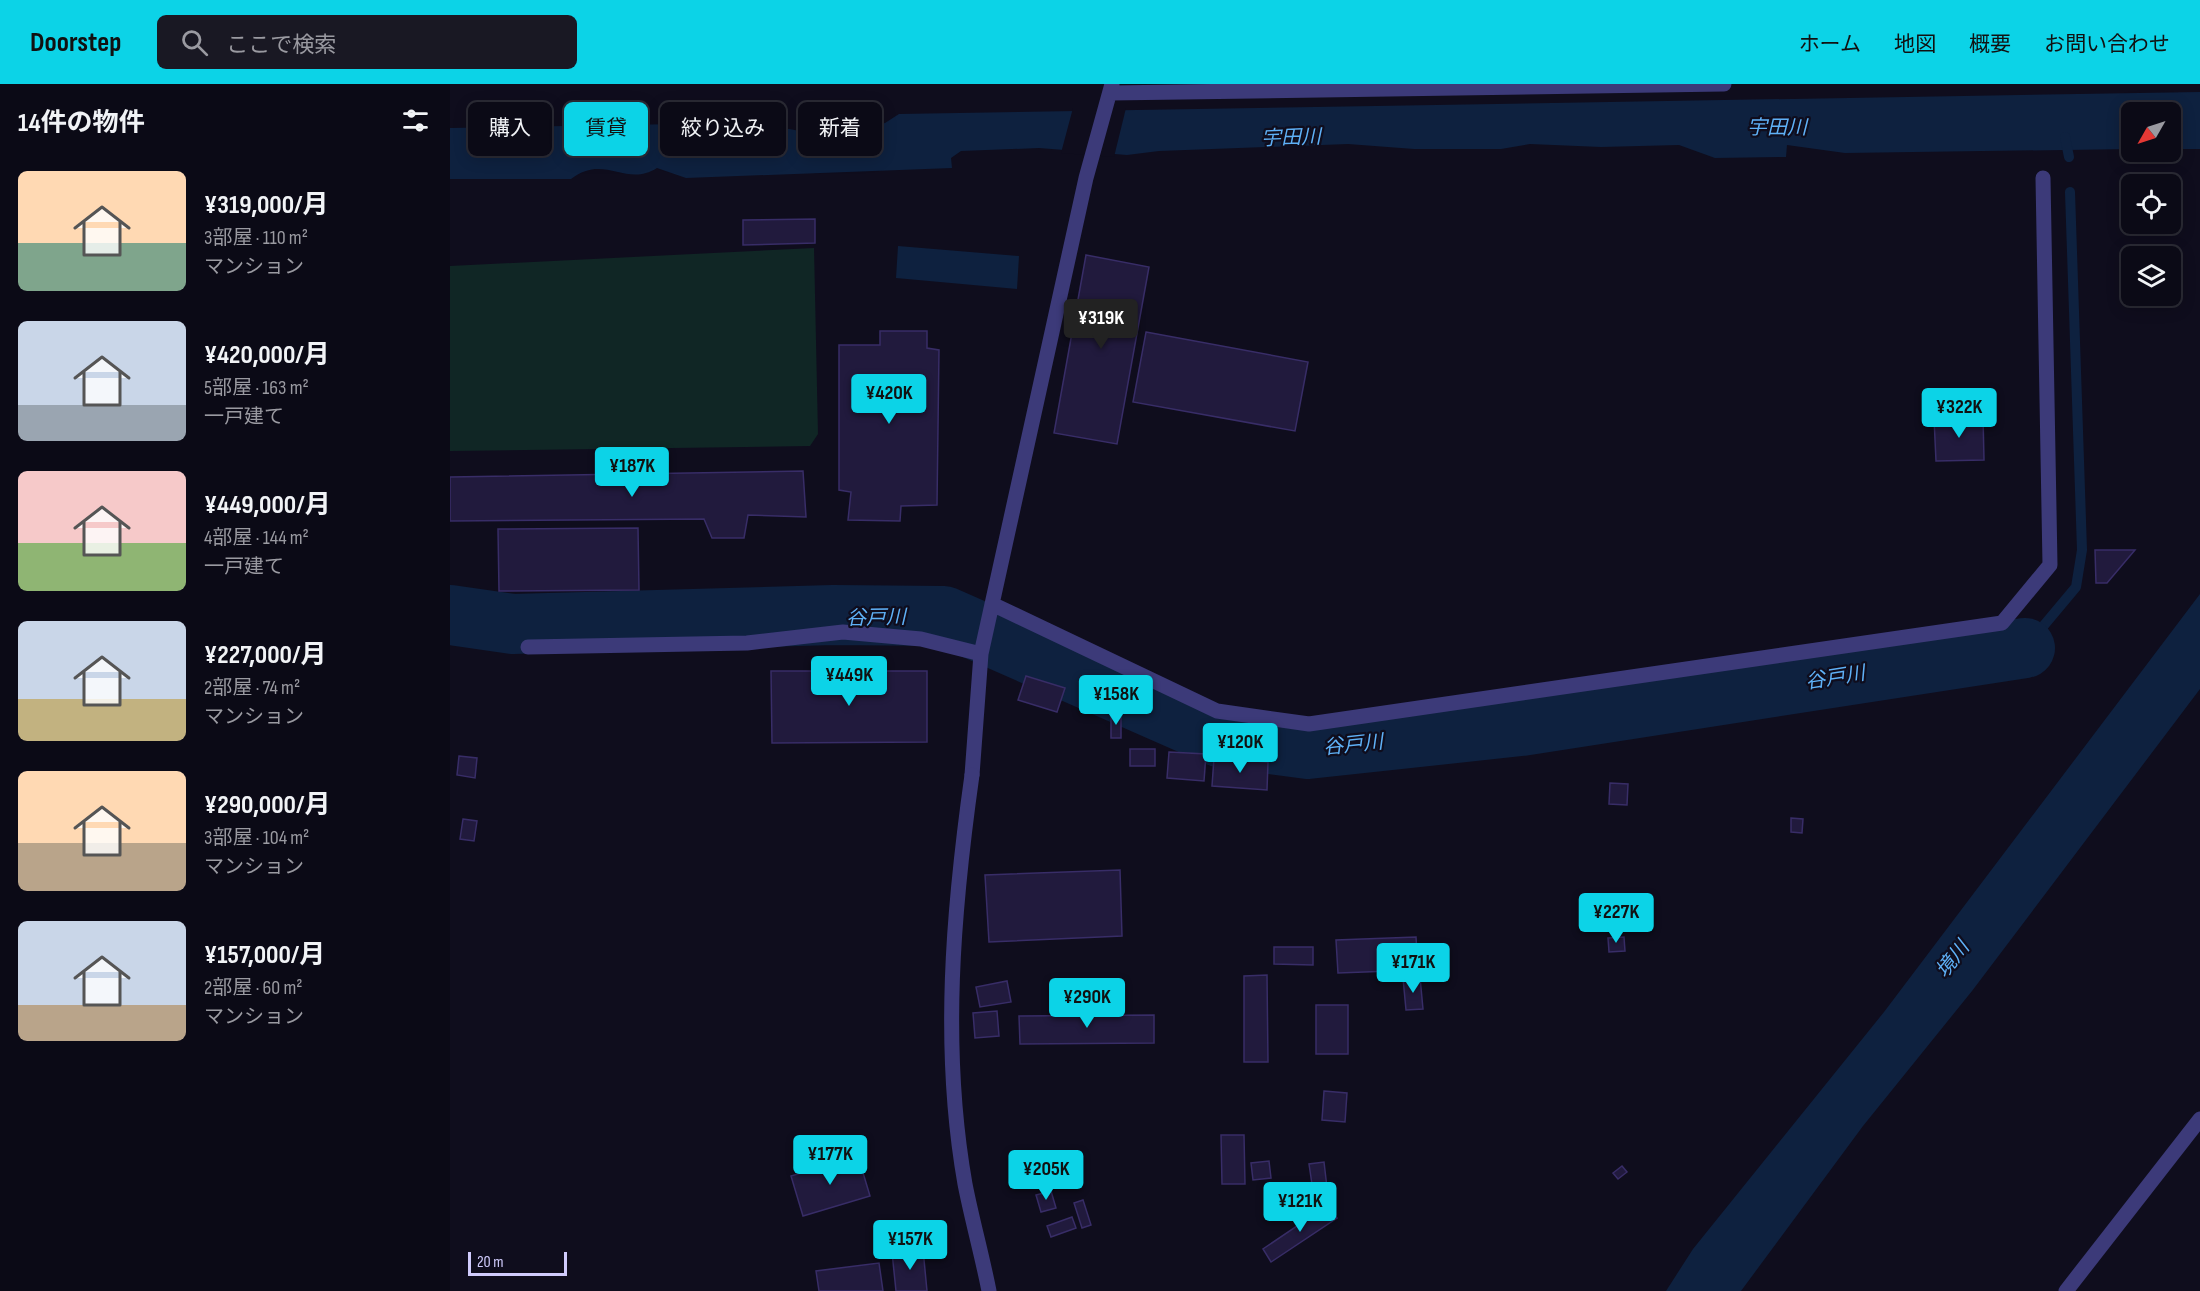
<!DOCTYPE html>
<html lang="ja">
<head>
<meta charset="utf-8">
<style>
  :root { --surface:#0b0a16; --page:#191823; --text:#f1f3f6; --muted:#9a9aa1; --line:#2b2b35; --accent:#0cd3e7 }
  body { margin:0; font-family:"Sofia Sans Condensed","Noto Sans JP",sans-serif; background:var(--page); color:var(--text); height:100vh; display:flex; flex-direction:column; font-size:22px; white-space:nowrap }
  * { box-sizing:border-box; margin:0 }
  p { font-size:20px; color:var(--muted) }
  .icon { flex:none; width:33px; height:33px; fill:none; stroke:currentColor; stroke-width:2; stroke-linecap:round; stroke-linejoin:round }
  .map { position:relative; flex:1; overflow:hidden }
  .sheet { display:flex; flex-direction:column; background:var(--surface); width:450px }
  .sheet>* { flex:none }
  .banner { position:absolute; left:18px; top:18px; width:570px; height:54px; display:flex; gap:12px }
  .needle { width:39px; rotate:231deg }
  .buttons { position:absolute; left:1671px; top:18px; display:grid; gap:12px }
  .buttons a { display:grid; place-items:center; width:60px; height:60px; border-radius:9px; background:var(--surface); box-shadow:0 3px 15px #0003,0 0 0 2px var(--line); font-size:30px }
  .scale { position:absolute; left:18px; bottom:15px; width:99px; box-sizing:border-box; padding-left:6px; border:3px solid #d0cbfc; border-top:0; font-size:16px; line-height:21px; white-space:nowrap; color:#d0cbfc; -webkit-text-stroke:4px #0f0d1d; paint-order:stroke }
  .price { position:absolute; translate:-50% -51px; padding:0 14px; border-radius:6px; background:var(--accent); color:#111; font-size:20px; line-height:39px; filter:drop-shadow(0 2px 3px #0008) }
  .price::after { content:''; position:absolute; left:50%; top:36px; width:18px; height:14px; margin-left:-9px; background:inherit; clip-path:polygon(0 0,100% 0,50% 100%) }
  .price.selected { background:#222; color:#fff }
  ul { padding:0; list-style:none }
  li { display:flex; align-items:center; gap:18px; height:150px; padding:0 18px }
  li span { display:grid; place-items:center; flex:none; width:168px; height:120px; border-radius:9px; color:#555 }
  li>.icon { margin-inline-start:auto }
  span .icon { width:72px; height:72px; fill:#fffc; stroke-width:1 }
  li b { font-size:26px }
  h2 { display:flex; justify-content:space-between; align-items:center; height:72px; padding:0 18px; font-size:26px }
  .pill { padding:0 21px; border-radius:9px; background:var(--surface); box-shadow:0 3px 15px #0003,0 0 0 2px var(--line); font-size:21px; line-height:54px }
  .pill.selected { background:var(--accent); color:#111 }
  header { display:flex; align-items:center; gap:36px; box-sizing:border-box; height:84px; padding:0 30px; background:var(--accent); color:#111 }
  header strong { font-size:28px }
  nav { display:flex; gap:33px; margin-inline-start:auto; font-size:21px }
  .search { width:420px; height:54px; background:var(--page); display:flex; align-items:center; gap:15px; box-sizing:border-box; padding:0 21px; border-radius:9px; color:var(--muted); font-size:22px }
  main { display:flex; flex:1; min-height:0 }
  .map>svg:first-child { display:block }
  .green { fill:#102625 }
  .water { fill:#0e213f }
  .pier { fill:#0f0d1d }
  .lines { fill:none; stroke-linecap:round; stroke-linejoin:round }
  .stream { stroke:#0e213f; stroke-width:10 }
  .river { stroke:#0e213f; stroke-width:60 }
  .building { fill:#211a3d; stroke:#382d67; stroke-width:1.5 }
  .minor { stroke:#3c3a79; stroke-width:15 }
  .tertiary { stroke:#3c3a79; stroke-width:15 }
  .labels { text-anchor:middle; stroke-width:4.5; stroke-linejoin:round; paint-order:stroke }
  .water-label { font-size:20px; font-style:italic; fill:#5fb1f7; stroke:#0f0d1d }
</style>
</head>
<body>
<header>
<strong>Doorstep</strong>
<div class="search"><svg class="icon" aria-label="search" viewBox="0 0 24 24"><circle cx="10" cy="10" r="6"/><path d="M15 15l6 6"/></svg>ここで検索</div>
<nav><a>ホーム</a><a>地図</a><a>概要</a><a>お問い合わせ</a></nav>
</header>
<main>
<section class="sheet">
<h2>14件の物件<svg class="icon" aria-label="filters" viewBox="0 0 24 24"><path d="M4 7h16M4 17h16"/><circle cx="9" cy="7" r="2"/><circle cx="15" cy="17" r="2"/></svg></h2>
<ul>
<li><span style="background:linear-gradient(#ffd9b3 60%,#7fa58c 0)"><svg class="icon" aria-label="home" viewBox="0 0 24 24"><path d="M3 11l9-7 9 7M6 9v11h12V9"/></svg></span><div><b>¥319,000/月</b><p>3部屋 · 110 m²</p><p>マンション</p></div></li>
<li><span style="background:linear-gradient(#c9d6e8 70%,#9aa5b1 0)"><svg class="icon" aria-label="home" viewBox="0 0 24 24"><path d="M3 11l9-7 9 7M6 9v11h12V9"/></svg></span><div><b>¥420,000/月</b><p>5部屋 · 163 m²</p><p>一戸建て</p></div></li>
<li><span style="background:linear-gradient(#f6c9c9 60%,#8fb573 0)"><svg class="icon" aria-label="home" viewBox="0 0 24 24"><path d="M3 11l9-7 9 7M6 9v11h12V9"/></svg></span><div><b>¥449,000/月</b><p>4部屋 · 144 m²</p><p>一戸建て</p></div></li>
<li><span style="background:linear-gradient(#c9d6e8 65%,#c2b280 0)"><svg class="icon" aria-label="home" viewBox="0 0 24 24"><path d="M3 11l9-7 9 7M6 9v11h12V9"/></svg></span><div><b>¥227,000/月</b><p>2部屋 · 74 m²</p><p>マンション</p></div></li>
<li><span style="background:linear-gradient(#ffd9b3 60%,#b9a48a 0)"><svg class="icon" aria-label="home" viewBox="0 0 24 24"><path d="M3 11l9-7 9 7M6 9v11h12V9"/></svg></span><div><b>¥290,000/月</b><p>3部屋 · 104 m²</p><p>マンション</p></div></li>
<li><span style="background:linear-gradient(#c9d6e8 70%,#b9a48a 0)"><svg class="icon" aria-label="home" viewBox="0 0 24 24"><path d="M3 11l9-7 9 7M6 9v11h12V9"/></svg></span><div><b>¥157,000/月</b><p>2部屋 · 60 m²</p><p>マンション</p></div></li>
</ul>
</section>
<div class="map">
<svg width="1750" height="1207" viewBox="0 0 1750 1207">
  <rect width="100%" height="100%" fill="#0f0d1d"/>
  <path class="green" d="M 364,164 L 368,350 L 360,362 L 0,367 L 0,182 Z"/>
  <path class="water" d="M 1750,8 L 1750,65 L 1721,65 L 1720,28 L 1682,28 L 1681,65 L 1395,69 L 1337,61 L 1336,73 L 1265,74 L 1229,61 L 1151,63 L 1080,60 L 1051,65 L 964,65 L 898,60 L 709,67 L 677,71 L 589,64 L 511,67 L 501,74 L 502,84 L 236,94 L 207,84 C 176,104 154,69 121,95 L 0,95 L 0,44 L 229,40 L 271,45 L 286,41 L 313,51 L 328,43 L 372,51 L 435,39 L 449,30 Z
    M 448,162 L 569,172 L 567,205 L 446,194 Z
    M 1750,510 L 1750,605 L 1522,907 L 1413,1042 L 1291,1207 L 1216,1207 L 1243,1165 L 1434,928 Z"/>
  <path class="pier" d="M 623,24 L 676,24 L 664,73 L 611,69 Z"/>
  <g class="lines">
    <path class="stream" d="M 1615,53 L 1619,73
      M 1575,564 L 1626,503 L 1632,466 L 1620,108"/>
    <path class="river" d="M 0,531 L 63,540 L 383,531 L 494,532 L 769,653 L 858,665 L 1071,642 L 1575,564"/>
  </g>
  <path class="building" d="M 365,135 L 365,159 L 293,161 L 293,136 Z
    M 636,171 L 699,183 L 667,360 L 604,349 Z
    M 430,247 L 477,247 L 477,264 L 489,266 L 487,421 L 451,422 L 450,437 L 398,436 L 401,408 L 389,406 L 389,261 L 430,261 Z
    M 696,248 L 858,278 L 845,347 L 683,318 Z
    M 1533,332 L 1534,376 L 1486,377 L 1484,334 Z
    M 353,387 L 356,433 L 298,431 L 294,454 L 262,454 L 254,435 L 0,437 L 0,393 Z
    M 188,444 L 189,506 L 49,507 L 48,445 Z
    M 1645,466 L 1685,466 L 1657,499 L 1646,499 Z
    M 321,587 L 477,587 L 477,658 L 322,659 Z
    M 576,592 L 615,604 L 607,628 L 568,616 Z
    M 661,631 L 671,631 L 671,654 L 661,654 Z
    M 680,665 L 705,665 L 705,682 L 680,682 Z
    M 719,668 L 756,670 L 754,697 L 717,694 Z
    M 9,672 L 27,674 L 25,694 L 7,691 Z
    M 764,674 L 818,678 L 817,706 L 762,702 Z
    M 1160,699 L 1178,700 L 1177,721 L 1159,720 Z
    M 1341,734 L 1353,735 L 1352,749 L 1341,748 Z
    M 13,735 L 27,737 L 24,757 L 10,755 Z
    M 670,786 L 672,852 L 539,858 L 535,791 Z
    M 966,853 L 968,886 L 888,889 L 886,856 Z
    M 1174,853 L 1175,867 L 1159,868 L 1158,854 Z
    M 824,863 L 863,863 L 863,881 L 824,880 Z
    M 817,891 L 818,978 L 794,978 L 794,892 Z
    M 970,893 L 973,925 L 956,926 L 953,894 Z
    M 557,897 L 561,918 L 530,923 L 526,903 Z
    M 866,921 L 898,921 L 898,970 L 866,970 Z
    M 547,927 L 549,952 L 525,954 L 523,929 Z
    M 704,931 L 704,959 L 570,960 L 569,932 Z
    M 874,1007 L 897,1009 L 895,1038 L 872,1036 Z
    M 771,1051 L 794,1051 L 795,1100 L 772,1100 Z
    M 408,1072 L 420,1112 L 353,1132 L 341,1092 Z
    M 819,1077 L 821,1094 L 803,1096 L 801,1079 Z
    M 874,1078 L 878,1112 L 864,1114 L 859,1080 Z
    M 1172,1082 L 1177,1088 L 1168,1095 L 1163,1089 Z
    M 601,1107 L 606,1124 L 591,1128 L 586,1111 Z
    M 633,1116 L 641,1141 L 632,1144 L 624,1119 Z
    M 878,1121 L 887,1134 L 821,1178 L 813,1165 Z
    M 622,1133 L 626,1144 L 601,1153 L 597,1142 Z
    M 473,1165 L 477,1207 L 446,1207 L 442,1168 Z
    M 429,1179 L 433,1207 L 369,1207 L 366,1187 Z"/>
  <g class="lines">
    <path class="minor" d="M 660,9 L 1274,0
      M 542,520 L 767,627 L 859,640 L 1552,539 L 1600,481 L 1593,94
      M 78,563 L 297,559 L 393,548 L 471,555 L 531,570
      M 522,691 L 531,570 L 636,94 L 662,0
      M 1616,1207 L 1750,1035"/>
    <path class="tertiary" d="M 522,691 C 503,826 491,964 515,1100 C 522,1136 532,1171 539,1207"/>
  </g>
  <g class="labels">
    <g class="water-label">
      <text x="1327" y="50">宇田川</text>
      <text transform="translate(841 53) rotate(-2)" y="7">宇田川</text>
      <text transform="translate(426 533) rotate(-1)" y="7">谷戸川</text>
      <text transform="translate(1385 593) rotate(-9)" y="7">谷戸川</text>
      <text transform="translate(903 660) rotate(-6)" y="7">谷戸川</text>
      <text transform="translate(1502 875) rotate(-52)" y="7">境川</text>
    </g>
  </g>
</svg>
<div class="buttons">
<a><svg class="needle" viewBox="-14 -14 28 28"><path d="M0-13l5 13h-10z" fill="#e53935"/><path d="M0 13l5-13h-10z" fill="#9a9aa1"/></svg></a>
<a><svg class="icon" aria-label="locate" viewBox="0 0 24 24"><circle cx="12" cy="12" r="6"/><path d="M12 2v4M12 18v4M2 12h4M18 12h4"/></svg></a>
<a><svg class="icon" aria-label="layers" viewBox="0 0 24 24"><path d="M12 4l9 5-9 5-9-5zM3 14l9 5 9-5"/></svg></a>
</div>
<div class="scale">20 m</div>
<b class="price selected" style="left:651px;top:266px">¥319K</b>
<b class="price" style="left:439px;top:341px">¥420K</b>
<b class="price" style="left:1509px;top:355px">¥322K</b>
<b class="price" style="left:182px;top:414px">¥187K</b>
<b class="price" style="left:399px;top:623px">¥449K</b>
<b class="price" style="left:666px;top:642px">¥158K</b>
<b class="price" style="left:790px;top:690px">¥120K</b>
<b class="price" style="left:1166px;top:860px">¥227K</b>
<b class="price" style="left:963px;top:910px">¥171K</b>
<b class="price" style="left:637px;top:945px">¥290K</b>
<b class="price" style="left:380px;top:1102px">¥177K</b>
<b class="price" style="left:596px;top:1117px">¥205K</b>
<b class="price" style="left:850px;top:1149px">¥121K</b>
<b class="price" style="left:460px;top:1187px">¥157K</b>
<div class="banner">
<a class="pill">購入</a>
<a class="pill selected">賃貸</a>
<a class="pill">絞り込み</a>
<a class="pill">新着</a>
</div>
</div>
</main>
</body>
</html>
